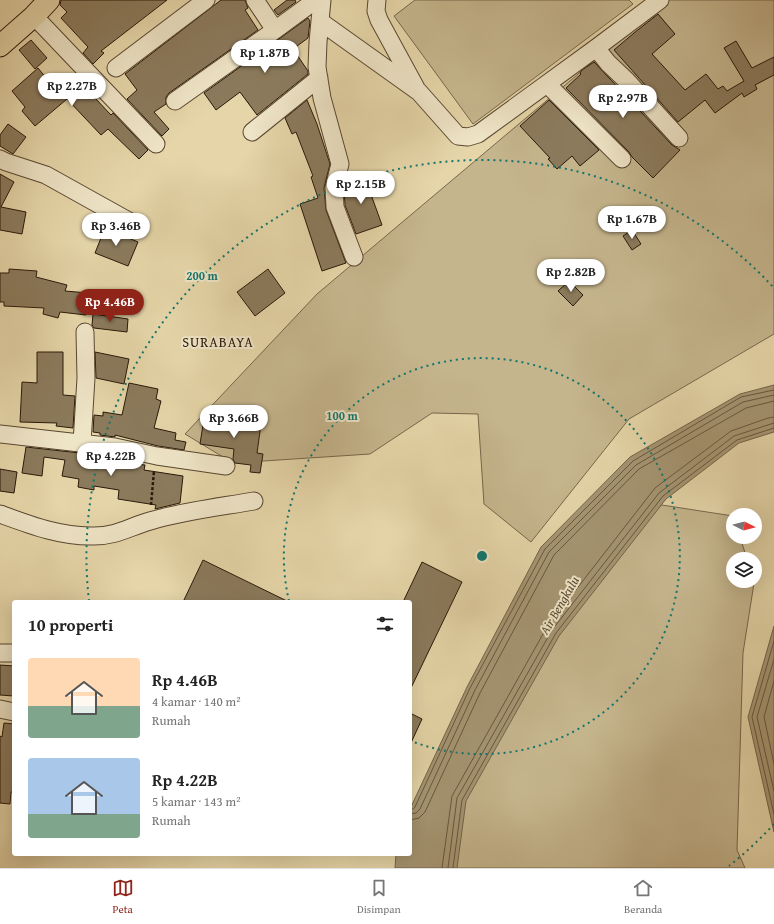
<!DOCTYPE html>
<html lang="id">
<head>
<meta charset="utf-8">
<style>
  :root { --surface:#fff; --page:#f6f6f6; --text:#222; --muted:#767676; --line:#e0e0e0; --accent:#8f2418 }
  body { margin:0; font-family:"Gentium Book Plus",serif; background:var(--page); color:var(--text); height:100vh; display:flex; flex-direction:column; font-size:15px; white-space:nowrap }
  * { box-sizing:border-box; margin:0 }
  p { font-size:13px; color:var(--muted) }
  .icon { flex:none; width:22px; height:22px; fill:none; stroke:currentColor; stroke-width:2; stroke-linecap:round; stroke-linejoin:round }
  .map { position:relative; flex:1; overflow:hidden }
  .sheet { position:absolute; left:12px; top:600px; width:400px; height:256px; display:flex; flex-direction:column; background:var(--surface); border-radius:4px; box-shadow:0 4px 16px #0002 }
  .sheet>* { flex:none }
  .needle { width:26px; rotate:96deg }
  .fabs { position:absolute; left:726px; top:508px; display:grid; gap:8px }
  .fabs a { display:grid; place-items:center; width:36px; height:36px; border-radius:50%; background:var(--surface); box-shadow:0 4px 16px #0002; font-size:20px }
  .price { position:absolute; translate:-50% -34px; padding:0 9px; border-radius:14px; background:#fff; color:#222; font-size:13px; line-height:26px; filter:drop-shadow(0 1px 2px #0008) }
  .price::after { content:''; position:absolute; left:50%; top:24px; width:12px; height:9px; margin-left:-6px; background:inherit; clip-path:polygon(0 0,100% 0,50% 100%) }
  .price.on { background:var(--accent); color:#fff }
  ul { padding:0; list-style:none }
  li { display:flex; align-items:center; gap:12px; height:100px; padding:0 16px }
  li span { display:grid; place-items:center; flex:none; width:112px; height:80px; border-radius:4px; color:#555 }
  li>.icon { margin-inline-start:auto }
  span .icon { width:48px; height:48px; fill:#fffc; stroke-width:1 }
  li b { font-size:17px }
  h2 { display:flex; justify-content:space-between; align-items:center; height:48px; padding:0 16px; font-size:17px }
  .tab-bar { display:flex; justify-content:space-around; align-items:center; height:56px; border-top:1px solid var(--line); background:var(--surface); font-size:11px; color:var(--muted) }
  .tab-bar a { display:grid; justify-items:center; gap:2px }
  .tab-bar .on { color:var(--accent) }
  .map>svg:first-child { display:block }
  .green { fill:#c5b58d; stroke:#78664b }
  .water { fill:#a59572; stroke:#746348 }
  .lines { fill:none; stroke-linecap:round; stroke-linejoin:round }
  .shore { stroke:#68563e; stroke-width:1 }
  .building { fill:#8b7a5c; stroke:#2a1809 }
  .minor-casing { stroke:#594731; stroke-width:19 }
  .major-casing { stroke:#2a1809; stroke-width:23 }
  .path { stroke:#2a1809; stroke-width:2.5; stroke-dasharray:3 2; stroke-linecap:butt }
  .minor { stroke:#eee4c6; stroke-width:17 }
  .major { stroke:#e5d5a8; stroke-width:21 }
  .ring { fill:none; stroke:#0f766e; stroke-width:2; stroke-dasharray:2 4 }
  .labels { text-anchor:middle; stroke-width:4; stroke-linejoin:round; paint-order:stroke }
  .water-label { font-size:13px; font-style:italic; fill:#5b4a33; stroke:#eee4c6 }
  .quarter-label { font-size:14px; letter-spacing:1px; fill:#2a1809; stroke:#eee4c6 }
  .centre { fill:#0f766e; stroke:#eee4c6; stroke-width:2 }
  .ring-label { font-size:12px; text-anchor:middle; font-weight:bold; fill:#0f766e; stroke:#eee4c6; stroke-width:4; stroke-linejoin:round; paint-order:stroke }
</style>
</head>
<body>
<div class="map">
<svg width="774" height="868" viewBox="0 0 774 868">
  <rect width="100%" height="100%" fill="#e5d5a8"/>
  <filter id="stains"><feTurbulence type="fractalNoise" baseFrequency=".005" numOctaves="4"/><feColorMatrix values="0 0 0 0 .2 0 0 0 0 .09 0 0 0 0 .02 0 0 0 .5 -.17"/></filter>
  <radialGradient id="worn" r=".72"><stop offset=".6" stop-color="#630" stop-opacity="0"/><stop offset="1" stop-color="#630" stop-opacity=".3"/></radialGradient>
  <path class="green" d="M 415,0 L 629,0 L 633,4 L 473,124 L 394,16 Z
    M 666,0 L 774,0 L 774,334 L 629,419 L 531,542 L 484,504 L 478,414 L 432,413 L 370,454 L 233,463 L 185,434 L 317,294 Z
    M 662,505 L 733,516 L 733,537 L 740,537 L 747,559 L 733,559 L 733,581 L 754,581 L 754,583 L 743,653 L 737,850 L 745,868 L 444,868 L 445,841 L 527,674 L 615,546 Z"/>
  <path class="water" d="M 774,385 L 774,432 L 739,443 L 666,499 L 559,636 L 466,801 L 457,868 L 395,868 L 396,854 L 410,854 L 410,809 L 467,687 L 541,547 L 630,457 L 740,394 Z
    M 774,626 L 774,832 L 748,717 Z"/>
  <g class="lines">
    <path class="shore" d="M 774,641 L 752,717 L 774,814
      M 774,659 L 757,717 L 774,791
      M 774,681 L 764,717 L 774,764
      M 410,809 L 413,809 L 415,807 L 470,688 L 545,549 L 633,461 L 741,397 L 774,390
      M 410,814 L 416,813 L 420,809 L 475,690 L 549,552 L 636,465 L 743,402 L 774,395
      M 410,820 L 419,818 L 425,812 L 480,693 L 554,555 L 639,469 L 746,408 L 774,401
      M 442,868 L 452,796 L 547,627 L 655,488 L 731,431 L 768,418 L 774,417
      M 448,868 L 457,798 L 552,630 L 659,493 L 734,436 L 774,423
      M 453,868 L 462,800 L 556,633 L 663,496 L 737,440 L 774,428"/>
  </g>
  <path class="building" d="M 61,0 L 167,0 L 101,51 L 104,53 L 93,64 L 83,53 L 88,47 L 61,18 L 67,12 L 60,5 Z
    M 221,0 L 245,0 L 248,8 L 245,10 L 258,30 L 169,93 L 166,97 L 166,104 L 154,112 L 169,129 L 162,136 L 127,99 L 137,90 L 125,74 Z
    M 287,0 L 295,0 L 296,2 L 278,15 L 274,10 Z
    M 658,14 L 675,34 L 652,54 L 685,90 L 706,74 L 718,89 L 723,86 L 727,91 L 744,81 L 724,48 L 736,41 L 752,68 L 774,57 L 774,75 L 755,85 L 757,89 L 744,97 L 742,93 L 715,113 L 705,100 L 678,122 L 614,50 L 634,33 Z
    M 308,18 L 310,21 L 308,38 L 293,49 L 308,71 L 308,74 L 257,115 L 240,92 L 216,110 L 204,93 Z
    M 31,40 L 47,58 L 35,69 L 19,50 Z
    M 594,62 L 672,145 L 680,150 L 653,178 L 632,157 L 629,152 L 566,88 L 581,74 L 580,73 L 582,70 Z
    M 38,68 L 55,89 L 65,79 L 71,86 L 78,80 L 111,115 L 113,113 L 148,150 L 139,159 L 108,129 L 101,135 L 67,99 L 35,126 L 22,111 L 25,107 L 12,91 Z
    M 307,100 L 317,124 L 330,164 L 324,188 L 326,210 L 346,263 L 322,271 L 300,204 L 318,198 L 311,177 L 313,176 L 296,132 L 292,134 L 285,118 Z
    M 549,100 L 599,150 L 580,166 L 572,156 L 557,169 L 548,159 L 550,158 L 520,126 Z
    M 8,124 L 26,137 L 13,154 L 0,146 L 0,135 Z
    M 0,174 L 14,182 L 1,207 L 26,212 L 22,234 L 0,230 Z
    M 364,175 L 382,225 L 356,234 L 345,205 L 344,189 L 346,182 Z
    M 105,228 L 138,242 L 128,266 L 95,253 Z
    M 632,230 L 641,244 L 632,250 L 623,236 Z
    M 9,269 L 37,271 L 36,277 L 67,285 L 65,291 L 88,293 L 86,315 L 60,312 L 58,318 L 43,314 L 44,308 L 4,306 L 4,302 L 0,302 L 0,273 L 9,273 Z
    M 268,269 L 285,293 L 255,316 L 237,292 Z
    M 569,281 L 583,295 L 573,306 L 558,291 Z
    M 93,314 L 128,319 L 127,332 L 94,328 L 92,325 Z
    M 37,352 L 63,352 L 63,395 L 75,396 L 73,428 L 56,426 L 57,423 L 20,422 L 22,382 L 37,383 Z
    M 95,352 L 129,359 L 124,384 L 96,378 Z
    M 129,383 L 158,389 L 156,399 L 161,401 L 154,428 L 176,433 L 175,440 L 186,442 L 184,450 L 158,446 L 115,435 L 115,437 L 100,435 L 100,433 L 93,432 L 94,415 L 103,416 L 103,412 L 122,415 Z
    M 205,412 L 229,416 L 229,419 L 261,424 L 257,453 L 263,454 L 260,473 L 250,472 L 251,465 L 235,463 L 233,459 L 234,449 L 200,444 Z
    M 26,447 L 98,455 L 98,460 L 145,465 L 144,470 L 183,476 L 180,503 L 155,509 L 156,505 L 118,499 L 119,490 L 94,486 L 94,490 L 78,487 L 79,479 L 62,476 L 65,460 L 44,457 L 42,476 L 22,473 Z
    M 0,469 L 17,472 L 14,493 L 0,491 Z
    M 203,560 L 289,602 L 183,602 Z
    M 422,562 L 462,582 L 410,690 L 410,602 L 403,602 Z
    M 0,665 L 14,666 L 14,696 L 0,695 Z
    M 410,713 L 422,719 L 410,745 Z
    M 4,723 L 14,724 L 14,792 L 11,792 L 10,804 L 0,803 L 0,736 L 2,737 Z"/>
  <g class="lines">
    <g class="minor-casing">
      <path id="minor" d="M 255,0 L 275,30
        M 322,0 L 318,42 L 317,67 L 322,98 L 340,164 L 334,188 L 335,207 L 354,257
        M 377,0 L 376,11 L 379,20 L 416,88
        M 34,16 L 156,144
        M 321,22 L 419,92 L 458,136 L 468,137 L 478,134 L 596,48 L 660,0
        M 596,48 L 608,63 L 627,81 L 679,138
        M 116,68 L 206,0
        M 547,84 L 622,159
        M 175,101 L 275,30 L 316,0
        M 252,132 L 319,78
        M 0,159 L 6,162 L 46,175 L 134,224
        M 0,434 L 115,447 L 157,456 L 226,466
        M 82,443 L 86,378 L 85,332
        M 0,514 C 30,525 61,537 94,536 C 117,536 129,527 150,521 C 184,511 219,507 254,501
        M 0,653 L 14,653
        M 0,709 L 14,712"/>
    </g>
    <g class="major-casing">
      <path id="major" d="M 0,46 L 34,16 L 49,0"/>
    </g>
    <path class="path" d="M 151,505 L 154,471"/>
    <use href="#minor" class="minor"/>
    <use href="#major" class="major"/>
  </g>
  <g class="ring">
    <path d="M289 601A198 198 0 1 1 411 741"/>
    <path d="M774 824A396 396 0 0 1 729 866M89 601A396 396 0 0 1 774 288"/>
  </g>
  <g class="labels">
    <g class="water-label">
      <text transform="translate(559 605) rotate(-60)" y="5">Air Bengkulu</text>
    </g>
    <g class="quarter-label">
      <text x="218" y="347">SURABAYA</text>
    </g>
  </g>
  <circle cx="482" cy="556" r="6" class="centre"/>
  <g class="ring-label">
    <text x="202" y="280">200 m</text>
    <text x="342" y="420">100 m</text>
  </g>
  <rect width="100%" height="100%" filter="url(#stains)"/>
  <rect width="100%" height="100%" fill="url(#worn)"/>
</svg>
<div class="fabs">
<a><svg class="needle" viewBox="-14 -14 28 28"><path d="M0-13l5 13h-10z" fill="#e53935"/><path d="M0 13l5-13h-10z" fill="#767676"/></svg></a>
<a><svg class="icon" aria-label="layers" viewBox="0 0 24 24"><path d="M12 4l9 5-9 5-9-5zM3 14l9 5 9-5"/></svg></a>
</div>
<b class="price" style="left:265px;top:74px">Rp 1.87B</b>
<b class="price" style="left:72px;top:107px">Rp 2.27B</b>
<b class="price" style="left:623px;top:119px">Rp 2.97B</b>
<b class="price" style="left:361px;top:205px">Rp 2.15B</b>
<b class="price" style="left:632px;top:240px">Rp 1.67B</b>
<b class="price" style="left:116px;top:247px">Rp 3.46B</b>
<b class="price" style="left:571px;top:293px">Rp 2.82B</b>
<b class="price on" style="left:110px;top:323px">Rp 4.46B</b>
<b class="price" style="left:234px;top:439px">Rp 3.66B</b>
<b class="price" style="left:111px;top:477px">Rp 4.22B</b>
<section class="sheet">
<h2>10 properti<svg class="icon" aria-label="filters" viewBox="0 0 24 24"><path d="M4 7h16M4 17h16"/><circle cx="9" cy="7" r="2"/><circle cx="15" cy="17" r="2"/></svg></h2>
<ul>
<li><span style="background:linear-gradient(#ffd9b3 60%,#7fa58c 0)"><svg class="icon" aria-label="home" viewBox="0 0 24 24"><path d="M3 11l9-7 9 7M6 9v11h12V9"/></svg></span><div><b>Rp 4.46B</b><p>4 kamar · 140 m²</p><p>Rumah</p></div></li>
<li><span style="background:linear-gradient(#a9c7e8 70%,#7fa58c 0)"><svg class="icon" aria-label="home" viewBox="0 0 24 24"><path d="M3 11l9-7 9 7M6 9v11h12V9"/></svg></span><div><b>Rp 4.22B</b><p>5 kamar · 143 m²</p><p>Rumah</p></div></li>
</ul>
</section>
</div>
<nav class="tab-bar">
<a class="on"><svg class="icon" aria-label="map" viewBox="0 0 24 24"><path d="M3 6l6-2 6 2 6-2v14l-6 2-6-2-6 2zM9 4v14M15 6v14"/></svg>Peta</a>
<a><svg class="icon" aria-label="saved" viewBox="0 0 24 24"><path d="M7 4h10v16l-5-4-5 4z"/></svg>Disimpan</a>
<a><svg class="icon" aria-label="home" viewBox="0 0 24 24"><path d="M3 11l9-7 9 7M6 9v11h12V9"/></svg>Beranda</a>
</nav>
</body>
</html>
